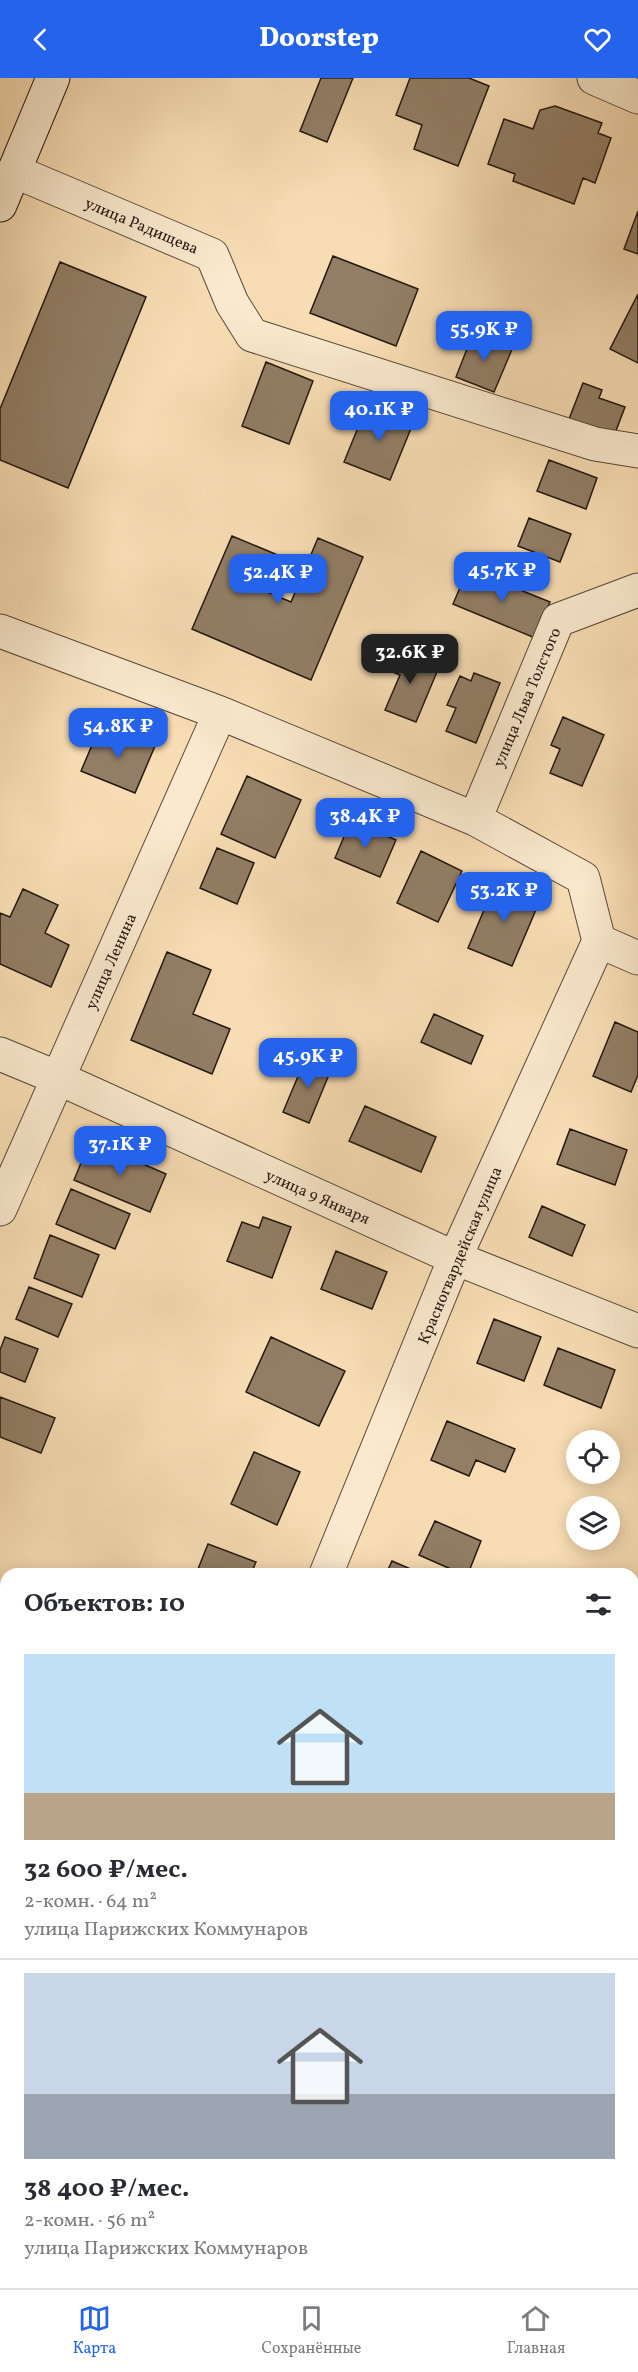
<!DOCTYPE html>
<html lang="ru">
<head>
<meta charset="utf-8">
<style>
  :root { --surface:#fff; --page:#f7f7f7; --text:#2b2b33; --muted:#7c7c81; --line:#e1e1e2; --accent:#2563eb }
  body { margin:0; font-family:Vollkorn,serif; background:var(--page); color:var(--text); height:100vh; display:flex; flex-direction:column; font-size:22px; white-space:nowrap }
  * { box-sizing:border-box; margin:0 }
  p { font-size:20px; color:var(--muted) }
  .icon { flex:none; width:33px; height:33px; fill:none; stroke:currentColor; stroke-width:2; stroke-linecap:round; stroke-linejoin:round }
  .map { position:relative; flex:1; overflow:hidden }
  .panel { position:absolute; left:0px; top:1490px; width:639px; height:722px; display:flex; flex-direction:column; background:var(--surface); border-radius:18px 18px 0 0; box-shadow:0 3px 15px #0003 }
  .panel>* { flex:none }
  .controls { position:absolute; left:566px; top:1352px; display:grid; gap:12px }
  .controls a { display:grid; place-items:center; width:54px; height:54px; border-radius:50%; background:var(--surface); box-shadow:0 3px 15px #0003; font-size:30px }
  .price { position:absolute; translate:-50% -51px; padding:0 14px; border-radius:12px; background:var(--accent); color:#fff; font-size:20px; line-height:39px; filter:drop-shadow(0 2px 3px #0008) }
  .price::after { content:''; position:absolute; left:50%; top:36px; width:18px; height:14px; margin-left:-9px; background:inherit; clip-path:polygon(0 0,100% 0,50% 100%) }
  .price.active { background:#222; color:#fff }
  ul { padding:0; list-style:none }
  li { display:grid; align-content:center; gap:12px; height:318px; padding:0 24px }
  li+li { border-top:2px solid var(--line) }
  li span { display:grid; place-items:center; height:186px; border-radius:0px; color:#555 }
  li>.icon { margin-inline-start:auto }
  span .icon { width:108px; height:108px; fill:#fffc; stroke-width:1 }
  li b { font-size:26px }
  h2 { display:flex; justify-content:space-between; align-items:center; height:72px; padding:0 24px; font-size:26px }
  header { display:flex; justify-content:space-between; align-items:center; height:78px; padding:0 24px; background:var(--accent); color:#fff; font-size:27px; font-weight:800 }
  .menu { display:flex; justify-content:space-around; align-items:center; height:84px; border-top:2px solid var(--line); background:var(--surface); font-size:16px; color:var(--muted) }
  .menu a { display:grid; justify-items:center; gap:3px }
  .menu .active { color:var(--accent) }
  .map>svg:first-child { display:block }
  .building { fill:#927e66; stroke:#241812; stroke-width:1.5 }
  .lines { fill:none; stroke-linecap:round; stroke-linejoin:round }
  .street-casing { stroke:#59493a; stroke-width:35 }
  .secondary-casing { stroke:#241812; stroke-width:35 }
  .street { stroke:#fae9ce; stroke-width:33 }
  .secondary { stroke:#fae9ce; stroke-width:33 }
  .labels { text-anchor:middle; stroke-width:4.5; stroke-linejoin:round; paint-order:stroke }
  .street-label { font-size:16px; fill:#241812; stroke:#fae9ce }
</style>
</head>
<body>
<header><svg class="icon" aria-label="back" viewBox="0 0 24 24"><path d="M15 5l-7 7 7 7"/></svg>Doorstep<svg class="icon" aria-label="heart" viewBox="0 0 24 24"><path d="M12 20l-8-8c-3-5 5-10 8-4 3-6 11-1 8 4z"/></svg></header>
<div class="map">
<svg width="638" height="2210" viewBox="0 0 638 2210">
  <rect width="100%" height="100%" fill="#f8ddb4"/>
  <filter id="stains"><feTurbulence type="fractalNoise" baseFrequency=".00333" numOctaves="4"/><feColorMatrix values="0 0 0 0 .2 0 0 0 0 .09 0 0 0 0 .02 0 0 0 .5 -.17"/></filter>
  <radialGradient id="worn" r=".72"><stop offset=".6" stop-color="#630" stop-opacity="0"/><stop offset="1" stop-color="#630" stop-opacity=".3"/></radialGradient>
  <path class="building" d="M 321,0 L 353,0 L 327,64 L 300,53 Z
    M 410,0 L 469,0 L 489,8 L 458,88 L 414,71 L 422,47 L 396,37 Z
    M 555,28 L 602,45 L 598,55 L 611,60 L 595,105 L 583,100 L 574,126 L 513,103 L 515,96 L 488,86 L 504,41 L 533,51 L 540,32 Z
    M 638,133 L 638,176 L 624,171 Z
    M 333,178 L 418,211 L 396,268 L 310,235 Z
    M 60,184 L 146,219 L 68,410 L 0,382 L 0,331 Z
    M 638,216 L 638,285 L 610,271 Z
    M 474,253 L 513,269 L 494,314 L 456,299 Z
    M 266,284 L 313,303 L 289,366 L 242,348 Z
    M 583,305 L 602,312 L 599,320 L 625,329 L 614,358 L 569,341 Z
    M 368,325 L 414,343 L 390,402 L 344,384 Z
    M 549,382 L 597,400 L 586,431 L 537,413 Z
    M 529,440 L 571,456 L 560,484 L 518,468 Z
    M 232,458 L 280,478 L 265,513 L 291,524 L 318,460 L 363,479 L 311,602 L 192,551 Z
    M 468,491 L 550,524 L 535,560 L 453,526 Z
    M 397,571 L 439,589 L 416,644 L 385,632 L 400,597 L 388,592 Z
    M 474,595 L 500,605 L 476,665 L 446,653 L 456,630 L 447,627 L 460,598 L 471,603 Z
    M 563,639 L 604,657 L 582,708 L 550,695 L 560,671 L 551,667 Z
    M 101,646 L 155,668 L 135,715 L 81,693 Z
    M 247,698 L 301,722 L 275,780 L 221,756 Z
    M 351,742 L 396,762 L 380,799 L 335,780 Z
    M 217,770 L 254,785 L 237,826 L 200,810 Z
    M 421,773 L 462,793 L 438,844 L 397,825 Z
    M 497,801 L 541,820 L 512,888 L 468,870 Z
    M 23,811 L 58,827 L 45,855 L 69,867 L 51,909 L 0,886 L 0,835 L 10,839 Z
    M 167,874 L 211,892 L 193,936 L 230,951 L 212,996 L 131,962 Z
    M 434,936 L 483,958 L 471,986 L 421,964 Z
    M 615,944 L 638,954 L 638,997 L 631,1014 L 593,998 Z
    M 307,977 L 333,987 L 309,1045 L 283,1034 Z
    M 365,1028 L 436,1059 L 421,1094 L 349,1063 Z
    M 570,1051 L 627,1072 L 615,1107 L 557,1086 Z
    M 90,1063 L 166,1096 L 150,1134 L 74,1102 Z
    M 71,1111 L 130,1136 L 115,1171 L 56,1146 Z
    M 542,1128 L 585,1147 L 572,1178 L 529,1159 Z
    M 263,1139 L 291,1149 L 272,1200 L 227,1183 L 242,1144 L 259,1150 Z
    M 50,1157 L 99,1177 L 82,1219 L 34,1200 Z
    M 336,1173 L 387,1194 L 372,1231 L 321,1211 Z
    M 29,1209 L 72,1226 L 58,1259 L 16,1241 Z
    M 494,1241 L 541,1259 L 524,1303 L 477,1285 Z
    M 5,1259 L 38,1271 L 25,1304 L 0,1294 L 0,1272 Z
    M 271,1259 L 345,1293 L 319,1348 L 246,1314 Z
    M 558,1270 L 615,1292 L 601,1330 L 544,1307 Z
    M 0,1319 L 55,1340 L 41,1375 L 0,1359 Z
    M 447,1343 L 515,1371 L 505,1394 L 476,1382 L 469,1398 L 431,1382 Z
    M 254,1374 L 300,1394 L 277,1447 L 231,1426 Z
    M 435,1443 L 481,1463 L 468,1496 L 462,1496 L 419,1477 Z
    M 208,1466 L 256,1484 L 251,1496 L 196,1496 Z
    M 392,1483 L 422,1496 L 386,1496 Z
    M 633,1610 L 638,1612 L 638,1645 L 633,1643 Z
    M 633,1661 L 638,1663 L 638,1716 L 633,1728 Z
    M 0,1964 L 6,1967 L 6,2017 L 0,2014 Z
    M 70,2205 L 106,2205 L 104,2210 L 68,2210 Z
    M 386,2205 L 429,2205 L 427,2210 L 384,2210 Z"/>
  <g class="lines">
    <g class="street-casing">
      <path id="street" d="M 594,0 L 638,19
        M 14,93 L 212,177 L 232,225 L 252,257 L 595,366 L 638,373
        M 0,553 L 220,635 L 475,741 L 583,800 L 599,863 L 638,880
        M 475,741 L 558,542 L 638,512
        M 0,976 L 58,1000 L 455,1180 L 638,1253
        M 0,1131 L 220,635
        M 326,1496 L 455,1180 L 599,863
        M 0,1769 L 6,1771
        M 633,1870 L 638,1858
        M 633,2037 L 638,2039
        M 2,2210 L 6,2201
        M 487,2210 L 489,2205"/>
    </g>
    <g class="secondary-casing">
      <path id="secondary" d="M 0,127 L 53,0"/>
    </g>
    <use href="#street" class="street"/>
    <use href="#secondary" class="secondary"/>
  </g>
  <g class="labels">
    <g class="street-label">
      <text transform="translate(142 147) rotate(23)" y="6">улица Радищева</text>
      <text transform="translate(526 619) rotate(-67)" y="6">улица Льва Толстого</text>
      <text transform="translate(110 883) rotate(-66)" y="6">улица Ленина</text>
      <text transform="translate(318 1118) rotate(24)" y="6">улица 9 Января</text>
      <text transform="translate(459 1177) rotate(-67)" y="6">Красногвардейская улица</text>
    </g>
  </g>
  <rect width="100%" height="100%" filter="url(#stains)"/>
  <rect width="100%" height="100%" fill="url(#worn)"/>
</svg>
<div class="controls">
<a><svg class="icon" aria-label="locate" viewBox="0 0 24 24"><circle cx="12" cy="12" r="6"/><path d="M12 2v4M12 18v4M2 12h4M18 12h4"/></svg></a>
<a><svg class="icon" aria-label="layers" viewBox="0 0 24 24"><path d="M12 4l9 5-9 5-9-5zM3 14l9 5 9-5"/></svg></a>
</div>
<b class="price" style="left:484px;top:284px">55.9K ₽</b>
<b class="price" style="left:379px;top:364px">40.1K ₽</b>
<b class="price" style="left:502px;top:525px">45.7K ₽</b>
<b class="price" style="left:278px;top:527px">52.4K ₽</b>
<b class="price active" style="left:410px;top:607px">32.6K ₽</b>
<b class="price" style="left:118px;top:681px">54.8K ₽</b>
<b class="price" style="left:365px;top:771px">38.4K ₽</b>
<b class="price" style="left:504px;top:845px">53.2K ₽</b>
<b class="price" style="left:308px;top:1011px">45.9K ₽</b>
<b class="price" style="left:120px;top:1099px">37.1K ₽</b>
<section class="panel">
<h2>Объектов: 10<svg class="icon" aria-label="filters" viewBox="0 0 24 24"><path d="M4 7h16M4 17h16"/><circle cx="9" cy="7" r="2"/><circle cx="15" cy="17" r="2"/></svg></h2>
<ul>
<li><span style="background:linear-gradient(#bfe0f5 75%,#b9a48a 0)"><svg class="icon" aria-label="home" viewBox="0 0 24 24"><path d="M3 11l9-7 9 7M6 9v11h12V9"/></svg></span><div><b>32 600 ₽/мес.</b><p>2-комн. · 64 m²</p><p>улица Парижских Коммунаров</p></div></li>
<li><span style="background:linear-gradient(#c9d6e8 65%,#9aa5b1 0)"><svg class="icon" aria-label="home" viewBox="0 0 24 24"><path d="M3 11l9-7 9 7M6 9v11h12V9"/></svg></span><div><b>38 400 ₽/мес.</b><p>2-комн. · 56 m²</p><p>улица Парижских Коммунаров</p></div></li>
</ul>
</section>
</div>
<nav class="menu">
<a class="active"><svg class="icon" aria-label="map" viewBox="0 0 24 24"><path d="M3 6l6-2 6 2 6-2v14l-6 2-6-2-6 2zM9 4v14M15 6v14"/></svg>Карта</a>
<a><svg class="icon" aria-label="saved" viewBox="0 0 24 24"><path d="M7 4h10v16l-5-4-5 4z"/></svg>Сохранённые</a>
<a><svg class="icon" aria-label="home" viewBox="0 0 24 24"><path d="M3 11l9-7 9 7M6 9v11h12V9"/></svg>Главная</a>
</nav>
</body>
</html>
